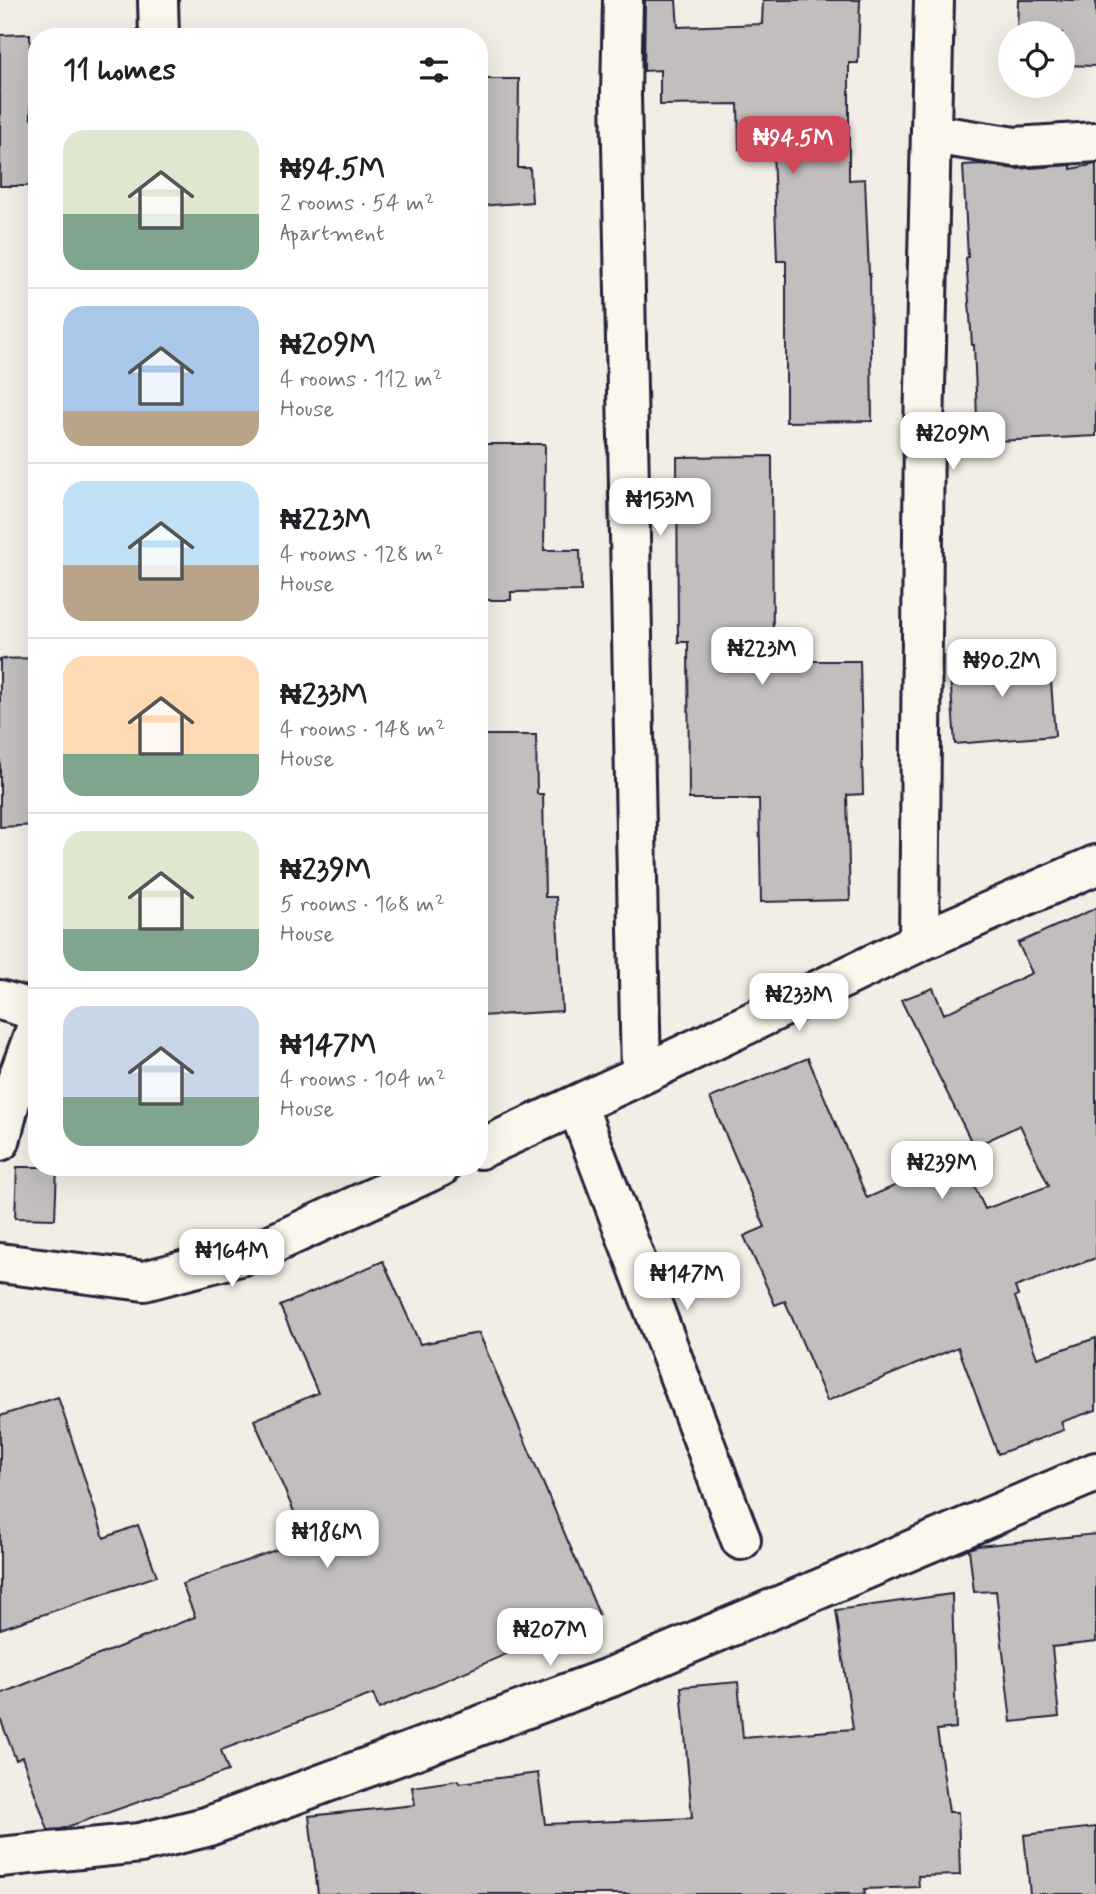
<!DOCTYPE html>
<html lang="en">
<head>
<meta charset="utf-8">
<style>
  :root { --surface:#fff; --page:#f6f6f6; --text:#202124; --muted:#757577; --line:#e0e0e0; --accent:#d1495b }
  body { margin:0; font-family:Mynerve,sans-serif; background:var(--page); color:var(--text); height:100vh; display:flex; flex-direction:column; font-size:26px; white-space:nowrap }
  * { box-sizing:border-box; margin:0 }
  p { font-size:23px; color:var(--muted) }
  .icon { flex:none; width:38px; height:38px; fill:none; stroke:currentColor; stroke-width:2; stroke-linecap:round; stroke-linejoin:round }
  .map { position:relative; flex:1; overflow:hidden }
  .panel { position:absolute; left:28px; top:28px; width:460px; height:1148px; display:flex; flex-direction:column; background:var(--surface); border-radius:28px; box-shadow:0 7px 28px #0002 }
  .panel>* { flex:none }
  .controls { position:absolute; left:998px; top:21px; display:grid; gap:14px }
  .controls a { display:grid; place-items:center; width:77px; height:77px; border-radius:50%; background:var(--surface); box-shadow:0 7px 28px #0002; font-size:35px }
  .price { position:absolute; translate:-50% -60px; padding:0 16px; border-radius:14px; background:#fff; color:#222; font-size:23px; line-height:46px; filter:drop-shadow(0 2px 4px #0008) }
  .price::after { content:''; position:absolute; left:50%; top:42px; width:21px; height:16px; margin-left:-10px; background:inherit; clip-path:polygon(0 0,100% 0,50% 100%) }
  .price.active { background:var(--accent); color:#fff }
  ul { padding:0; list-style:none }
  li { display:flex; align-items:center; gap:21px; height:175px; padding:0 35px }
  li+li { border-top:2px solid var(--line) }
  li span { display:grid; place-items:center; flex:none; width:196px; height:140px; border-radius:21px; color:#555 }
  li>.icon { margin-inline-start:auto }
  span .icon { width:84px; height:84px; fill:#fffc; stroke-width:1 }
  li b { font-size:30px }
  h2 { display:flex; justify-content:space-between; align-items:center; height:84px; padding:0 35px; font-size:30px }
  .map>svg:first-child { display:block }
  .building { fill:#c2bebe; stroke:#22223b; stroke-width:2 }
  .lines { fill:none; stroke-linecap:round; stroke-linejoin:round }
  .minor-casing { stroke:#22223b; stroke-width:44 }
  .minor { stroke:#fbf7ec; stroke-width:38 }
</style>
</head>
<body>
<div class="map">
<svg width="1096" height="1894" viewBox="0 0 1096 1894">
  <rect width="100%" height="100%" fill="#f2eee5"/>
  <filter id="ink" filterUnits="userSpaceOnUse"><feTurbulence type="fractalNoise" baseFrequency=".0143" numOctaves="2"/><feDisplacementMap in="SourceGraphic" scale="14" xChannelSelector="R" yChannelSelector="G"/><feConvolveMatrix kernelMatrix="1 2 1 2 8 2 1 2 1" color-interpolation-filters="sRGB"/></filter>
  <g filter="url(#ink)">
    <path class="building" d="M 645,0 L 676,0 L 678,27 L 762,24 L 763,0 L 860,0 L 858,63 L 849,63 L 849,180 L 865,179 L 869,274 L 870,274 L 872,421 L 786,422 L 786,261 L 777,261 L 773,149 L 739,149 L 738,104 L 660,105 L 660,70 L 644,71 Z
      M 1018,0 L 1096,0 L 1096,66 L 1062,65 L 1062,33 L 1017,33 Z
      M 30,34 L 31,119 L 37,119 L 37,186 L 0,186 L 0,35 Z
      M 480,79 L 519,79 L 518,168 L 530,168 L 532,202 L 480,206 Z
      M 980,164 L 1016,169 L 1071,165 L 1071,169 L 1096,164 L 1096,436 L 978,442 L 974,345 L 972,345 L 966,258 L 968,257 L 963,165 Z
      M 480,444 L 545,444 L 544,550 L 580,550 L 581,591 L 511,592 L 511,600 L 480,600 Z
      M 772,456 L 773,661 L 860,661 L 863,794 L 847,795 L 850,900 L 761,902 L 759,799 L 689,799 L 688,642 L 678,642 L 677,457 Z
      M 1049,654 L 1055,736 L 955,744 L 949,661 Z
      M 37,658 L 37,825 L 0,827 L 0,659 Z
      M 480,735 L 536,735 L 537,794 L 543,794 L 545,897 L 556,897 L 562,1011 L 480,1016 Z
      M 1096,908 L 1096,1258 L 1015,1287 L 1018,1295 L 1015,1297 L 1037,1358 L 1096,1338 L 1096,1410 L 1061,1422 L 1064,1430 L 998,1454 L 958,1347 L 827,1401 L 785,1301 L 775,1305 L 744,1236 L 765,1227 L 710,1098 L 808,1058 L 867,1198 L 961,1157 L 985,1209 L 1049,1186 L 1020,1125 L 974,1147 L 901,1000 L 933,988 L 944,1014 L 1032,973 L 1018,943 Z
      M 17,1167 L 57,1167 L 55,1219 L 15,1218 Z
      M 383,1261 L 420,1344 L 479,1333 L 599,1614 L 379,1709 L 373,1694 L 221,1750 L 228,1771 L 61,1829 L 48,1830 L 22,1757 L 16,1760 L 0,1718 L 0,1694 L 195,1617 L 182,1584 L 306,1539 L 254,1420 L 318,1393 L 280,1306 Z
      M 58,1397 L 104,1538 L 138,1525 L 157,1576 L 0,1629 L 0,1416 Z
      M 1096,1534 L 1096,1642 L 1052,1647 L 1059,1717 L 1011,1722 L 996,1591 L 974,1592 L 969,1549 L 977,1546 Z
      M 952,1594 L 956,1728 L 937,1730 L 949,1812 L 958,1812 L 960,1875 L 918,1876 L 919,1887 L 864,1889 L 865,1894 L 318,1894 L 309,1816 L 415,1805 L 412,1787 L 459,1780 L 460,1783 L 538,1773 L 545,1824 L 692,1818 L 681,1687 L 738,1682 L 743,1738 L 853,1729 L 836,1610 Z
      M 1096,1827 L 1096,1894 L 1030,1894 L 1024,1835 Z"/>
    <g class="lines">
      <g class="minor-casing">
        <path id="minor" d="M 158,0 L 159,37
          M 623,0 L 621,95 L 641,1075
          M 931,134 L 1015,147 L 1096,142
          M 919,942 L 924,432 L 934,0
          M 0,1000 L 37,1011
          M 577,1105 L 741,1540
          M 0,1141 L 12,1094 L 37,1026
          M 480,1149 L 641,1075 L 919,942 L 1096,865
          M 0,1263 L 144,1281 L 255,1252 L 440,1167
          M 0,1857 L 140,1843 L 206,1827 L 611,1677 L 1096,1472"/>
      </g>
      <use href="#minor" class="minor"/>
    </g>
  </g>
</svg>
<div class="controls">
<a><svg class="icon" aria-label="locate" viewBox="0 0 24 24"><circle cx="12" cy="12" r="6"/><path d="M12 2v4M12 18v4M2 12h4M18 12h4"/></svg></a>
</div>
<b class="price active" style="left:793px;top:176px">₦94.5M</b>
<b class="price" style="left:953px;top:472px">₦209M</b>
<b class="price" style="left:660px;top:538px">₦153M</b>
<b class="price" style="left:762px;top:687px">₦223M</b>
<b class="price" style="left:1002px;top:699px">₦90.2M</b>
<b class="price" style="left:799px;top:1033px">₦233M</b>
<b class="price" style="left:942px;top:1201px">₦239M</b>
<b class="price" style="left:232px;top:1289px">₦164M</b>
<b class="price" style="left:687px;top:1312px">₦147M</b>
<b class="price" style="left:327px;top:1570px">₦186M</b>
<b class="price" style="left:550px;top:1668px">₦207M</b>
<section class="panel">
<h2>11 homes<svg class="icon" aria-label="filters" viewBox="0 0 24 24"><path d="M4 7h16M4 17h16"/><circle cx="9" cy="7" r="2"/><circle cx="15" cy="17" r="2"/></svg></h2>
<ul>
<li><span style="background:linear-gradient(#dfe7d0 60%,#7fa58c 0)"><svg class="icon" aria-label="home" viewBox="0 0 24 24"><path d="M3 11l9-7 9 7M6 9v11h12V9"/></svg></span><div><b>₦94.5M</b><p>2 rooms · 54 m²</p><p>Apartment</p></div></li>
<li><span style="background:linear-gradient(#a9c7e8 75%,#b9a48a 0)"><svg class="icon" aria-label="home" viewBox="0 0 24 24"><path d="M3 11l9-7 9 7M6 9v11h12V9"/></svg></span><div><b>₦209M</b><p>4 rooms · 112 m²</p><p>House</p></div></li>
<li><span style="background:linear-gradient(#bfe0f5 60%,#b9a48a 0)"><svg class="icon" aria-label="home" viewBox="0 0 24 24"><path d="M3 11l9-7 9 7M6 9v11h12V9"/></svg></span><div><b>₦223M</b><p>4 rooms · 128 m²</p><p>House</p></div></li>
<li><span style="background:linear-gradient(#ffd9b3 70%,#7fa58c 0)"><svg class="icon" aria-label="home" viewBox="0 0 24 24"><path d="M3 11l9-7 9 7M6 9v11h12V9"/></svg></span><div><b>₦233M</b><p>4 rooms · 148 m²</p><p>House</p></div></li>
<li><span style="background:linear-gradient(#dfe7d0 70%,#7fa58c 0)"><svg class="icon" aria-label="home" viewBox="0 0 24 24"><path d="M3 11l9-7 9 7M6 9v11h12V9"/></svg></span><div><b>₦239M</b><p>5 rooms · 168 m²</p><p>House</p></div></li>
<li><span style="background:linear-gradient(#c9d6e8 65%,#7fa58c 0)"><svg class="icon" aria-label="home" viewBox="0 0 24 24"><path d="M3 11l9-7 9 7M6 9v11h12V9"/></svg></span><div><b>₦147M</b><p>4 rooms · 104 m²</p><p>House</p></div></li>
</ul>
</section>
</div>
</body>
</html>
